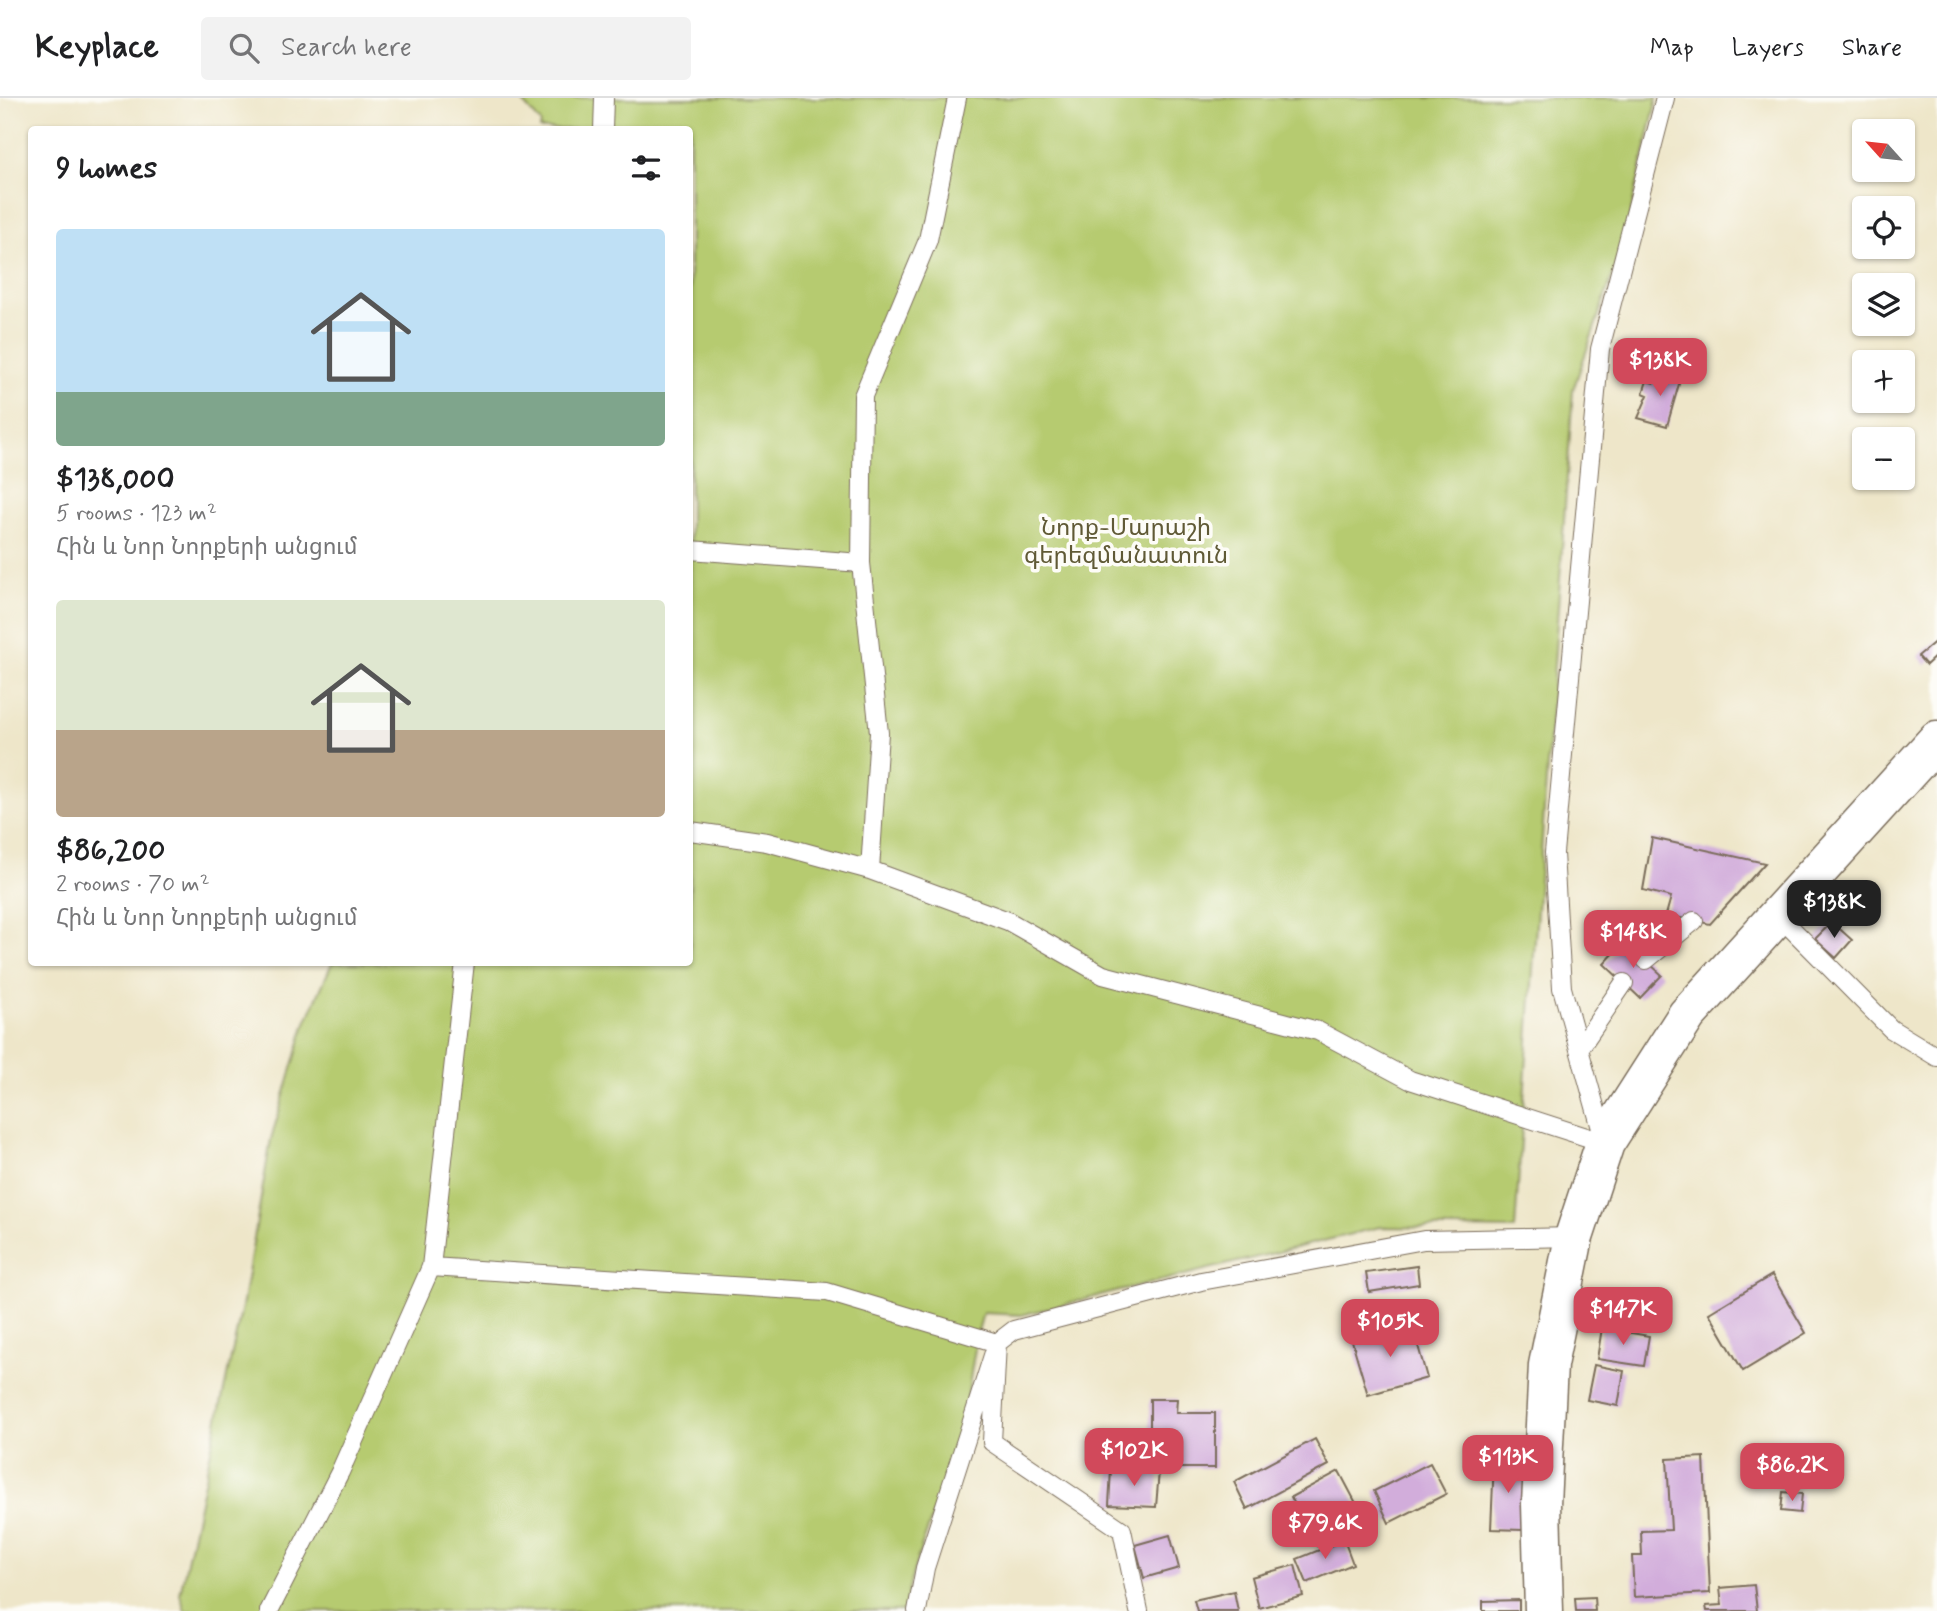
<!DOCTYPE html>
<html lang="en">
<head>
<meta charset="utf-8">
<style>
  :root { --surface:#fff; --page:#f2f2f2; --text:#202124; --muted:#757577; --line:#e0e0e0; --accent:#d1495b }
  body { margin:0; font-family:Mynerve,"Noto Sans Armenian",sans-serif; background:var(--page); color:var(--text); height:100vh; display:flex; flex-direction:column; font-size:26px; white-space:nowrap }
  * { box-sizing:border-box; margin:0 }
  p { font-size:23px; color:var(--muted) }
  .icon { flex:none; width:38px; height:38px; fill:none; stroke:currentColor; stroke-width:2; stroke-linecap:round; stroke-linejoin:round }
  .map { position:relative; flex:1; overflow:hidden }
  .side { position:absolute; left:28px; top:28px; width:665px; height:840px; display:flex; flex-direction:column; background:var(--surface); border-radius:7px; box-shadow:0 2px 5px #0004 }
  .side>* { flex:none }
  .needle { width:46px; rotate:297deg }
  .controls { position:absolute; left:1852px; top:21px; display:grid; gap:14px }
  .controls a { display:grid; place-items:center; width:63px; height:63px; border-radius:7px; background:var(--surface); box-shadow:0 2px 5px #0004; font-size:35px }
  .price { position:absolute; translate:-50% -60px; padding:0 16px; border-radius:14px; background:var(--accent); color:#fff; font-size:23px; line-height:46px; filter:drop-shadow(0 2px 4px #0008) }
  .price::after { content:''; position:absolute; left:50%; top:42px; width:21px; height:16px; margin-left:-10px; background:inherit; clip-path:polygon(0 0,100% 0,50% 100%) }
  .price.active { background:#222; color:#fff }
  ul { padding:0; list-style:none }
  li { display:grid; align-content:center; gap:14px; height:371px; padding:0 28px }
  li span { display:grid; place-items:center; height:217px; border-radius:7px; color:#555 }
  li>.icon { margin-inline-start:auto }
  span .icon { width:126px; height:126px; fill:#fffc; stroke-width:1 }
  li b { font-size:30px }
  h2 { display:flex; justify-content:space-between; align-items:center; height:84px; padding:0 28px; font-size:30px }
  header { display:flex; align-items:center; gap:42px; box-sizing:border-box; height:98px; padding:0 35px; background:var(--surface); border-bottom:2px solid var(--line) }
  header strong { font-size:33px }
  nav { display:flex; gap:38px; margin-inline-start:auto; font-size:24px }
  .search { width:490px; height:63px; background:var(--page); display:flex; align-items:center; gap:18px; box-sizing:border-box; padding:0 24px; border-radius:7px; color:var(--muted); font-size:26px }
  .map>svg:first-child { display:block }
  .green { fill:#b6cb6f; stroke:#787a46; stroke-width:2 }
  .building { fill:#d2addb }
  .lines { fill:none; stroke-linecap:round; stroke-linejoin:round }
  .lane-casing { stroke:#7a6c5a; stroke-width:20 }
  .secondary-casing { stroke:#7a6c5a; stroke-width:41 }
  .lane { stroke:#fff; stroke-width:18 }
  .secondary { stroke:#fff; stroke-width:38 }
  .labels { text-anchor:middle; stroke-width:7; stroke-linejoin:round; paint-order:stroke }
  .park-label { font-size:24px; fill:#605a36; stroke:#fdfcf7 }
</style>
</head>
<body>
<header>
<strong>Keyplace</strong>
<div class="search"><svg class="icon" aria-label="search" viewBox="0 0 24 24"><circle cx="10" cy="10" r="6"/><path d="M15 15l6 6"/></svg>Search here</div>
<nav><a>Map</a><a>Layers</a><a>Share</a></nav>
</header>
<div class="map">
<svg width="1937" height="1513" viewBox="0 0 1937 1513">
  <rect width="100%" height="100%" fill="#fdfcf7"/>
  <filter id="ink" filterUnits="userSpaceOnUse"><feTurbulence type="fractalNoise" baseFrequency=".0143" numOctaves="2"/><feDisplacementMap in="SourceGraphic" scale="14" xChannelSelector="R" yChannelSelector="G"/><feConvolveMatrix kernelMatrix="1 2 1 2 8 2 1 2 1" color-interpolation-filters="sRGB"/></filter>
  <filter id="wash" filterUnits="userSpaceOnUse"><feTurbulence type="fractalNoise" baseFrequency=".00686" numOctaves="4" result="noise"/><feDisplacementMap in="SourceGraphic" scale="28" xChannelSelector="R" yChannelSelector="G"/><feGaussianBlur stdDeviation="1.57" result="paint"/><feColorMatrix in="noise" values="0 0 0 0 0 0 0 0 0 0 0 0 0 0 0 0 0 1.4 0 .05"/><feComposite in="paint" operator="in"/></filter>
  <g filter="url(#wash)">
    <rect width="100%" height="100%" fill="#eee6c9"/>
    <path class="green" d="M 519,0 L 1657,0 L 1623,147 L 1573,292 L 1515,1131 L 1380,1129 L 1021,1217 L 983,1215 C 970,1259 970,1305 957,1348 C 941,1404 914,1455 904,1513 L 185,1513 L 180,1496 L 243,1204 L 271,1041 L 305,927 L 332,865 L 690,864 L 690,32 L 540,31 L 541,25 Z"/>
    <g id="blocks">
      <path class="building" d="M 1658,273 L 1681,279 L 1667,328 L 1638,320 L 1648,297 L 1643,295 L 1647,283 L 1654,285 Z
        M 1937,542 L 1937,557 L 1926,567 L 1918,558 Z
        M 1652,740 L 1765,765 L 1710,826 L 1666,817 L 1671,799 L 1643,792 Z
        M 1832,824 L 1852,842 L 1836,860 L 1815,841 Z
        M 1625,843 L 1662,877 L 1640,900 L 1604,866 Z
        M 1417,1168 L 1419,1186 L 1369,1194 L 1366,1175 Z
        M 1772,1177 L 1806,1235 L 1743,1273 L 1709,1215 Z
        M 1412,1226 L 1427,1280 L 1368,1297 L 1352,1243 Z
        M 1602,1230 L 1649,1238 L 1644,1268 L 1597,1261 Z
        M 1594,1267 L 1624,1273 L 1618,1308 L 1587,1302 Z
        M 1150,1301 L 1177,1301 L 1176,1315 L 1215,1315 L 1215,1370 L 1177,1370 L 1177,1351 L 1150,1351 Z
        M 1315,1341 L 1329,1367 L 1247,1411 L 1234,1384 Z
        M 1704,1359 L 1710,1495 L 1634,1499 L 1632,1458 L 1642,1458 L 1641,1433 L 1671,1432 L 1667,1361 Z
        M 1494,1362 L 1525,1363 L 1523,1432 L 1491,1431 Z
        M 1430,1365 L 1446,1396 L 1389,1425 L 1374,1393 Z
        M 1111,1371 L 1159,1373 L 1156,1409 L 1109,1407 Z
        M 1339,1373 L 1365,1422 L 1317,1448 L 1291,1399 Z
        M 1783,1394 L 1802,1396 L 1800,1415 L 1781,1413 Z
        M 1170,1437 L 1179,1470 L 1144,1480 L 1135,1447 Z
        M 1344,1442 L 1353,1466 L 1307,1485 L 1297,1461 Z
        M 1295,1467 L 1303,1498 L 1259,1510 L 1251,1479 Z
        M 1754,1487 L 1757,1513 L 1707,1513 L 1706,1508 L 1722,1507 L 1720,1490 Z
        M 1234,1493 L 1238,1513 L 1197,1513 L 1194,1502 Z
        M 1594,1499 L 1595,1513 L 1576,1513 L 1575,1500 Z
        M 1519,1502 L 1519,1513 L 1483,1513 L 1483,1503 Z"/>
    </g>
  </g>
  <g filter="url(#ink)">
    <use href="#blocks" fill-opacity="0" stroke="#7a6c5a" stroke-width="2"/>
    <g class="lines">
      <g class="lane-casing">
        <path id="lane" d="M 603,32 L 604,0
          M 690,452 L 861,465
          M 690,733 L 767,744 L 870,772 L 1008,823 L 1103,877 L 1318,933 L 1410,982 L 1605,1045
          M 870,772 L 879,635 L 861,465 L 863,298 L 928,142 L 957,0
          M 1777,816 L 1891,931 L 1937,959
          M 1646,862 L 1694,823
          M 1579,951 L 1624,885
          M 1604,1041 L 1562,890 L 1554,755 L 1600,251 L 1665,0
          M 431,1169 L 827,1194 L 997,1245 L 992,1344 L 1122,1432 L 1139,1513
          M 269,1513 L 340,1374 L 431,1169 L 465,864
          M 917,1513 L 925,1470 L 997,1245 L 1014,1232 L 1201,1183 L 1424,1142 L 1574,1139"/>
      </g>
      <g class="secondary-casing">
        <path id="secondary" d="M 1544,1513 L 1541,1406 L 1548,1267 L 1574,1139 L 1605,1045 L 1687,917 L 1937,642"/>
      </g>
      <use href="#lane" class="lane"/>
      <use href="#secondary" class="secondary"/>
    </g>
  </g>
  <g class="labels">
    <g class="park-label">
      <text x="1126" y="437">Նորք-Մարաշի<tspan x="1126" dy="28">գերեզմանատուն</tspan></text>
    </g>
  </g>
</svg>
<div class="controls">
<a><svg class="needle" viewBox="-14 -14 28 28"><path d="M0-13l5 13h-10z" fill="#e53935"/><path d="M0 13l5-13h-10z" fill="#757577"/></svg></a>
<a><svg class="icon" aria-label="locate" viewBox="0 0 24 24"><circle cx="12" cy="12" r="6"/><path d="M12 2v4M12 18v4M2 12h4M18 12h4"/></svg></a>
<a><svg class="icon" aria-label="layers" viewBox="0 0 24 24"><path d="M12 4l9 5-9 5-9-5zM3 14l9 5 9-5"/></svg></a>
<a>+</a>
<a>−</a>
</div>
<b class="price" style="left:1660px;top:300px">$138K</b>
<b class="price active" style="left:1834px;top:842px">$138K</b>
<b class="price" style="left:1633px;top:872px">$148K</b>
<b class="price" style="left:1623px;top:1249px">$147K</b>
<b class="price" style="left:1390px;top:1261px">$105K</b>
<b class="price" style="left:1134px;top:1390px">$102K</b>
<b class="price" style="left:1508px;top:1397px">$113K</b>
<b class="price" style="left:1792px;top:1405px">$86.2K</b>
<b class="price" style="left:1325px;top:1463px">$79.6K</b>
<section class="side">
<h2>9 homes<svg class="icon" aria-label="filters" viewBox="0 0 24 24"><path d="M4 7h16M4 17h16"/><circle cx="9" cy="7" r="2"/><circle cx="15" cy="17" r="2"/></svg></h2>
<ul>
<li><span style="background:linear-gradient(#bfe0f5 75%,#7fa58c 0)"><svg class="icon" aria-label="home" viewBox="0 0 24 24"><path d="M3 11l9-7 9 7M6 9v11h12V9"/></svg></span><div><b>$138,000</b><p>5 rooms · 123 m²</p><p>Հին և Նոր Նորքերի անցում</p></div></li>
<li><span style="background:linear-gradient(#dfe7d0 60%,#b9a48a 0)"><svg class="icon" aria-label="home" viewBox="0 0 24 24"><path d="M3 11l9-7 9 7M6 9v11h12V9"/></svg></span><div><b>$86,200</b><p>2 rooms · 70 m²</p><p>Հին և Նոր Նորքերի անցում</p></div></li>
</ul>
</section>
</div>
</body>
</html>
